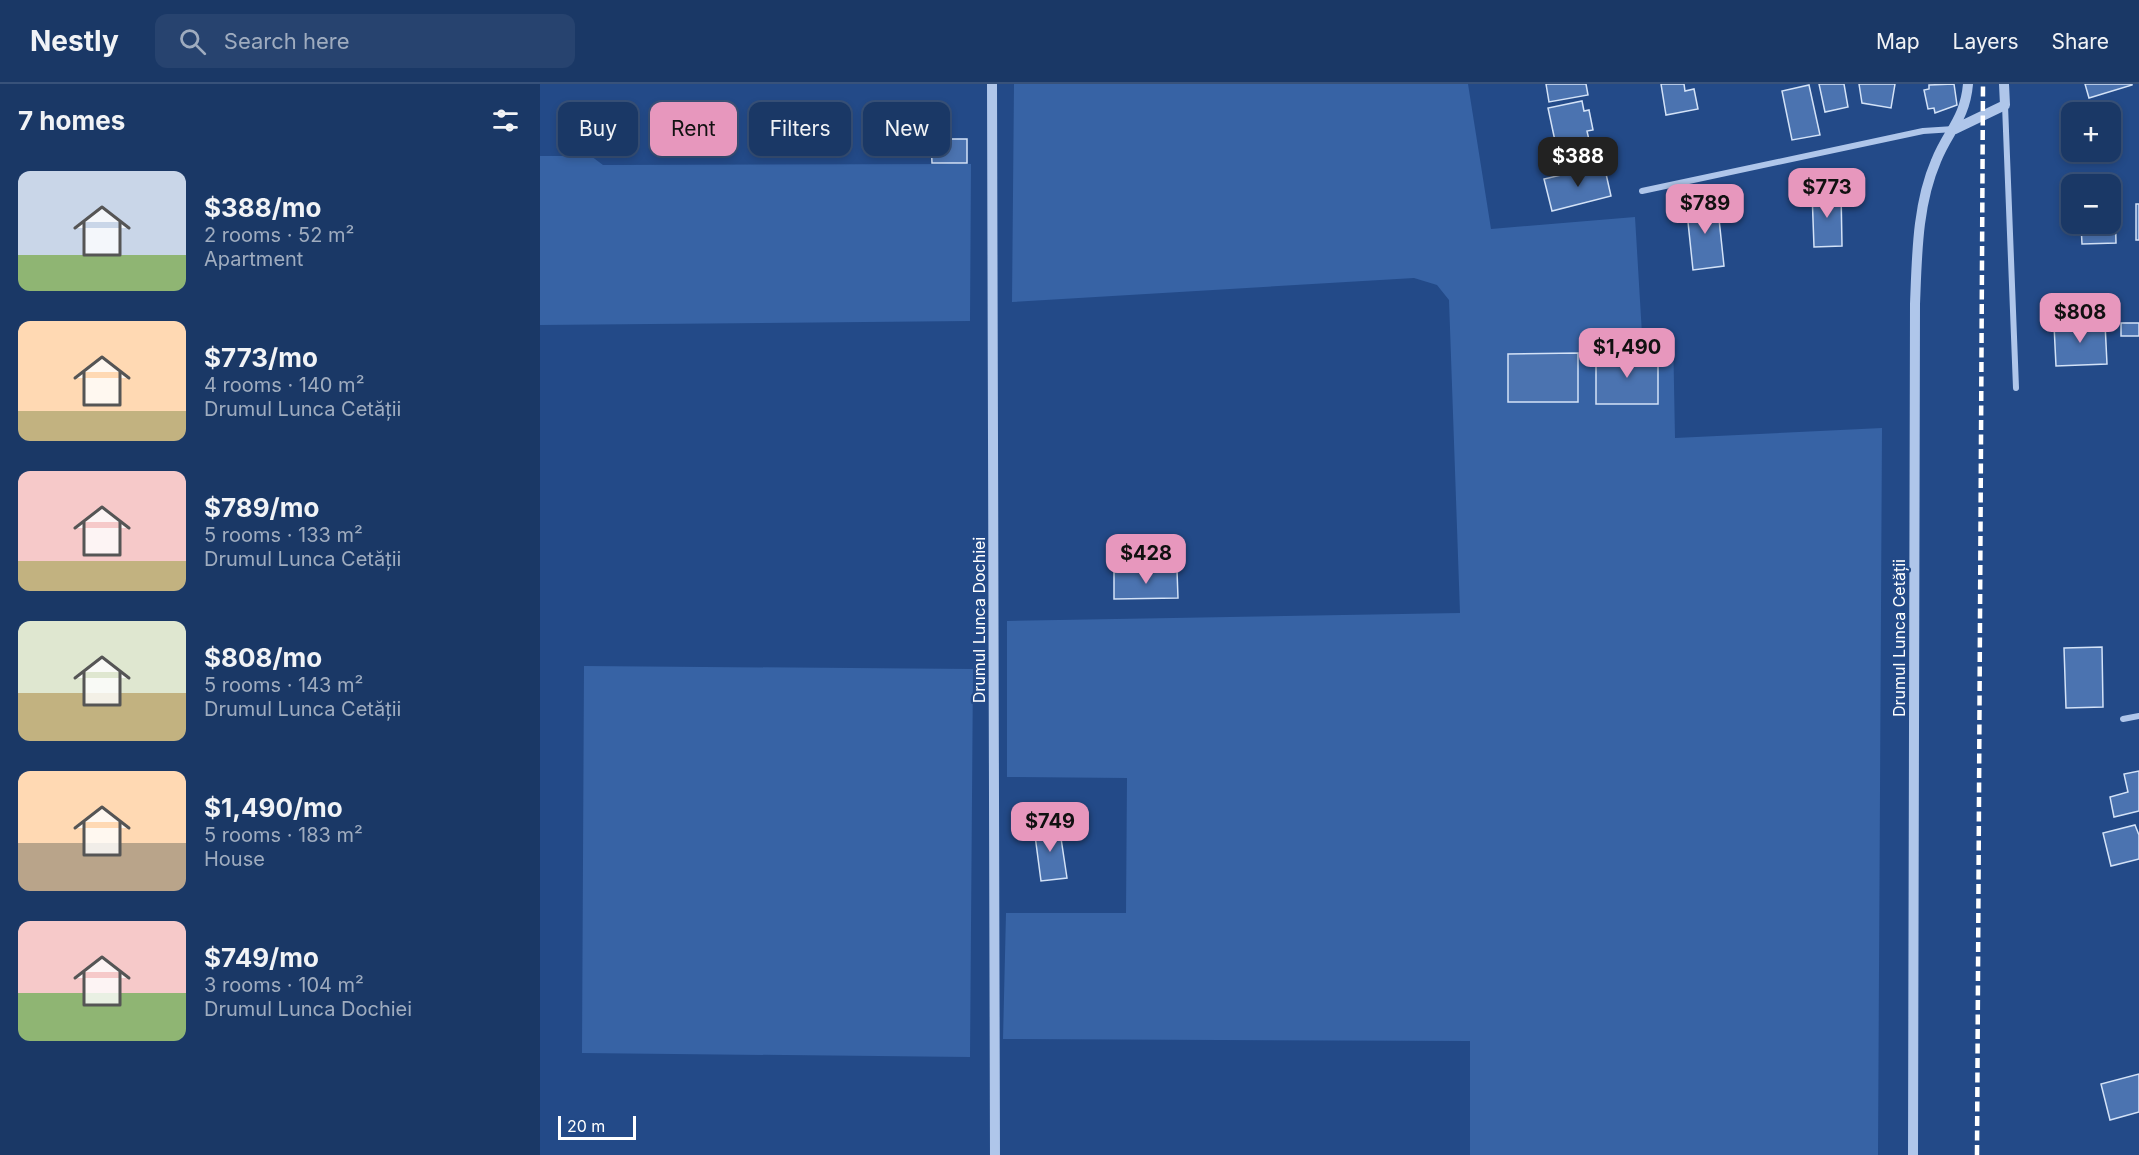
<!DOCTYPE html>
<html lang="en">
<head>
<meta charset="utf-8">
<style>
  :root { --surface:#1a3866; --page:#27436f; --text:#f1f3f6; --muted:#9facbf; --line:#38527a; --accent:#e797bd }
  body { margin:0; font-family:Inter,sans-serif; background:var(--page); color:var(--text); height:100vh; display:flex; flex-direction:column; font-size:22px; white-space:nowrap }
  * { box-sizing:border-box; margin:0 }
  p { font-size:20px; color:var(--muted) }
  .icon { flex:none; width:33px; height:33px; fill:none; stroke:currentColor; stroke-width:2; stroke-linecap:round; stroke-linejoin:round }
  .map { position:relative; flex:1; overflow:hidden }
  .details { display:flex; flex-direction:column; background:var(--surface); width:540px }
  .details>* { flex:none }
  .hud { position:absolute; left:18px; top:18px; width:570px; height:54px; display:flex; gap:12px }
  .controls { position:absolute; left:1521px; top:18px; display:grid; gap:12px }
  .controls a { display:grid; place-items:center; width:60px; height:60px; border-radius:12px; background:var(--surface); box-shadow:0 3px 9px #0003,0 0 0 2px var(--line); font-size:30px }
  .scale { position:absolute; left:18px; bottom:15px; width:78px; box-sizing:border-box; padding-left:6px; border:3px solid #fff; border-top:0; font-size:16px; line-height:21px; white-space:nowrap; color:#fff; -webkit-text-stroke:4px #234a88; paint-order:stroke }
  .price { position:absolute; translate:-50% -51px; padding:0 14px; border-radius:12px; background:var(--accent); color:#111; font-size:20px; line-height:39px; filter:drop-shadow(0 2px 3px #0008) }
  .price::after { content:''; position:absolute; left:50%; top:36px; width:18px; height:14px; margin-left:-9px; background:inherit; clip-path:polygon(0 0,100% 0,50% 100%) }
  .price.selected { background:#222; color:#fff }
  ul { padding:0; list-style:none }
  li { display:flex; align-items:center; gap:18px; height:150px; padding:0 18px }
  li span { display:grid; place-items:center; flex:none; width:168px; height:120px; border-radius:12px; color:#555 }
  li>.icon { margin-inline-start:auto }
  span .icon { width:72px; height:72px; fill:#fffc; stroke-width:1 }
  li b { font-size:26px }
  h2 { display:flex; justify-content:space-between; align-items:center; height:72px; padding:0 18px; font-size:26px }
  .tag { padding:0 21px; border-radius:12px; background:var(--surface); box-shadow:0 3px 9px #0003,0 0 0 2px var(--line); font-size:21px; line-height:54px }
  .tag.selected { background:var(--accent); color:#111 }
  header { display:flex; align-items:center; gap:36px; box-sizing:border-box; height:84px; padding:0 30px; background:var(--surface); border-bottom:2px solid var(--line) }
  header strong { font-size:28px }
  nav { display:flex; gap:33px; margin-inline-start:auto; font-size:21px }
  .search { width:420px; height:54px; background:var(--page); display:flex; align-items:center; gap:15px; box-sizing:border-box; padding:0 21px; border-radius:12px; color:var(--muted); font-size:22px }
  main { display:flex; flex:1; min-height:0 }
  .map>svg:first-child { display:block }
  .green { fill:#3763a5 }
  .building { fill:#4b73b0; stroke:#d3e2f7; stroke-width:1.5 }
  .lines { fill:none; stroke-linecap:round; stroke-linejoin:round }
  .minor { stroke:#afc6ea; stroke-width:6 }
  .tertiary { stroke:#afc6ea; stroke-width:10 }
  .rail { stroke:#fff; stroke-width:4.5; stroke-dasharray:10 4.5; stroke-linecap:butt }
  .labels { text-anchor:middle; stroke-width:4.5; stroke-linejoin:round; paint-order:stroke }
  .street-label { font-size:16px; fill:#fff; stroke:#234a88 }
</style>
</head>
<body>
<header>
<strong>Nestly</strong>
<div class="search"><svg class="icon" aria-label="search" viewBox="0 0 24 24"><circle cx="10" cy="10" r="6"/><path d="M15 15l6 6"/></svg>Search here</div>
<nav><a>Map</a><a>Layers</a><a>Share</a></nav>
</header>
<main>
<section class="details">
<h2>7 homes<svg class="icon" aria-label="filters" viewBox="0 0 24 24"><path d="M4 7h16M4 17h16"/><circle cx="9" cy="7" r="2"/><circle cx="15" cy="17" r="2"/></svg></h2>
<ul>
<li><span style="background:linear-gradient(#c9d6e8 70%,#8fb573 0)"><svg class="icon" aria-label="home" viewBox="0 0 24 24"><path d="M3 11l9-7 9 7M6 9v11h12V9"/></svg></span><div><b>$388/mo</b><p>2 rooms · 52 m²</p><p>Apartment</p></div></li>
<li><span style="background:linear-gradient(#ffd9b3 75%,#c2b280 0)"><svg class="icon" aria-label="home" viewBox="0 0 24 24"><path d="M3 11l9-7 9 7M6 9v11h12V9"/></svg></span><div><b>$773/mo</b><p>4 rooms · 140 m²</p><p>Drumul Lunca Cetății</p></div></li>
<li><span style="background:linear-gradient(#f6c9c9 75%,#c2b280 0)"><svg class="icon" aria-label="home" viewBox="0 0 24 24"><path d="M3 11l9-7 9 7M6 9v11h12V9"/></svg></span><div><b>$789/mo</b><p>5 rooms · 133 m²</p><p>Drumul Lunca Cetății</p></div></li>
<li><span style="background:linear-gradient(#dfe7d0 60%,#c2b280 0)"><svg class="icon" aria-label="home" viewBox="0 0 24 24"><path d="M3 11l9-7 9 7M6 9v11h12V9"/></svg></span><div><b>$808/mo</b><p>5 rooms · 143 m²</p><p>Drumul Lunca Cetății</p></div></li>
<li><span style="background:linear-gradient(#ffd9b3 60%,#b9a48a 0)"><svg class="icon" aria-label="home" viewBox="0 0 24 24"><path d="M3 11l9-7 9 7M6 9v11h12V9"/></svg></span><div><b>$1,490/mo</b><p>5 rooms · 183 m²</p><p>House</p></div></li>
<li><span style="background:linear-gradient(#f6c9c9 60%,#8fb573 0)"><svg class="icon" aria-label="home" viewBox="0 0 24 24"><path d="M3 11l9-7 9 7M6 9v11h12V9"/></svg></span><div><b>$749/mo</b><p>3 rooms · 104 m²</p><p>Drumul Lunca Dochiei</p></div></li>
</ul>
</section>
<div class="map">
<svg width="1599" height="1071" viewBox="0 0 1599 1071">
  <rect width="100%" height="100%" fill="#234a88"/>
  <path class="green" d="M 474,0 L 928,0 L 951,145 L 1095,133 L 1102,250 L 1133,248 L 1135,354 L 1342,344 L 1338,1071 L 930,1071 L 930,957 L 463,955 L 466,829 L 586,829 L 587,694 L 467,693 L 467,537 L 920,529 L 909,216 L 897,201 L 874,194 L 472,218 Z
    M 0,72 L 51,72 L 63,81 L 431,80 L 430,237 L 0,241 Z
    M 44,582 L 433,585 L 430,973 L 42,969 Z"/>
  <path class="building" d="M 1006,0 L 1046,0 L 1048,11 L 1009,18 Z
    M 1121,0 L 1144,0 L 1145,7 L 1154,5 L 1158,25 L 1126,31 Z
    M 1279,0 L 1304,0 L 1308,23 L 1285,28 Z
    M 1319,0 L 1355,0 L 1351,24 L 1322,19 Z
    M 1414,0 L 1417,21 L 1395,29 L 1394,24 L 1388,25 L 1384,6 L 1389,5 L 1389,1 Z
    M 1545,0 L 1592,0 L 1592,1 L 1549,14 Z
    M 1269,1 L 1280,51 L 1252,56 L 1242,7 Z
    M 1042,17 L 1044,27 L 1049,26 L 1053,46 L 1047,47 L 1054,78 L 1021,85 L 1008,24 Z
    M 391,55 L 427,55 L 427,79 L 392,79 Z
    M 1064,81 L 1071,112 L 1012,127 L 1004,95 Z
    M 1301,107 L 1302,162 L 1274,163 L 1272,108 Z
    M 1177,116 L 1184,182 L 1153,186 L 1146,119 Z
    M 1570,118 L 1575,118 L 1576,159 L 1542,160 L 1541,140 L 1570,140 Z
    M 1596,120 L 1599,120 L 1599,156 L 1596,156 Z
    M 1565,239 L 1567,280 L 1516,282 L 1514,241 Z
    M 1581,239 L 1599,239 L 1599,252 L 1581,252 Z
    M 1038,269 L 1038,318 L 968,318 L 968,270 Z
    M 1056,270 L 1118,270 L 1118,320 L 1056,320 Z
    M 637,486 L 638,514 L 574,515 L 574,488 Z
    M 1562,563 L 1563,623 L 1526,624 L 1524,564 Z
    M 1599,687 L 1599,727 L 1574,733 L 1570,713 L 1588,708 L 1584,690 Z
    M 519,741 L 527,794 L 501,797 L 494,744 Z
    M 1595,741 L 1599,751 L 1599,775 L 1571,782 L 1563,749 Z
    M 1599,990 L 1599,1028 L 1570,1036 L 1561,1000 Z"/>
  <g class="lines">
    <path class="minor" d="M 1465,21 L 1476,304
      M 1102,107 L 1383,47 L 1414,45
      M 1583,635 L 1599,632"/>
    <path class="tertiary" d="M 452,0 L 455,1071
      M 1415,45 L 1465,21 L 1464,0
      M 1373,1071 L 1375,220 C 1377,172 1377,121 1396,77 C 1408,47 1425,35 1428,0"/>
    <path class="rail" d="M 1437,1071 L 1443,0"/>
  </g>
  <g class="labels">
    <g class="street-label">
      <text transform="translate(439 536) rotate(-90)" y="6">Drumul Lunca Dochiei</text>
      <text transform="translate(1359 554) rotate(-90)" y="6">Drumul Lunca Cetății</text>
    </g>
  </g>
</svg>
<div class="controls">
<a>+</a>
<a>−</a>
</div>
<div class="scale">20 m</div>
<b class="price selected" style="left:1038px;top:104px">$388</b>
<b class="price" style="left:1287px;top:135px">$773</b>
<b class="price" style="left:1165px;top:151px">$789</b>
<b class="price" style="left:1540px;top:260px">$808</b>
<b class="price" style="left:1087px;top:295px">$1,490</b>
<b class="price" style="left:606px;top:501px">$428</b>
<b class="price" style="left:510px;top:769px">$749</b>
<div class="hud">
<a class="tag">Buy</a>
<a class="tag selected">Rent</a>
<a class="tag">Filters</a>
<a class="tag">New</a>
</div>
</div>
</main>
</body>
</html>
